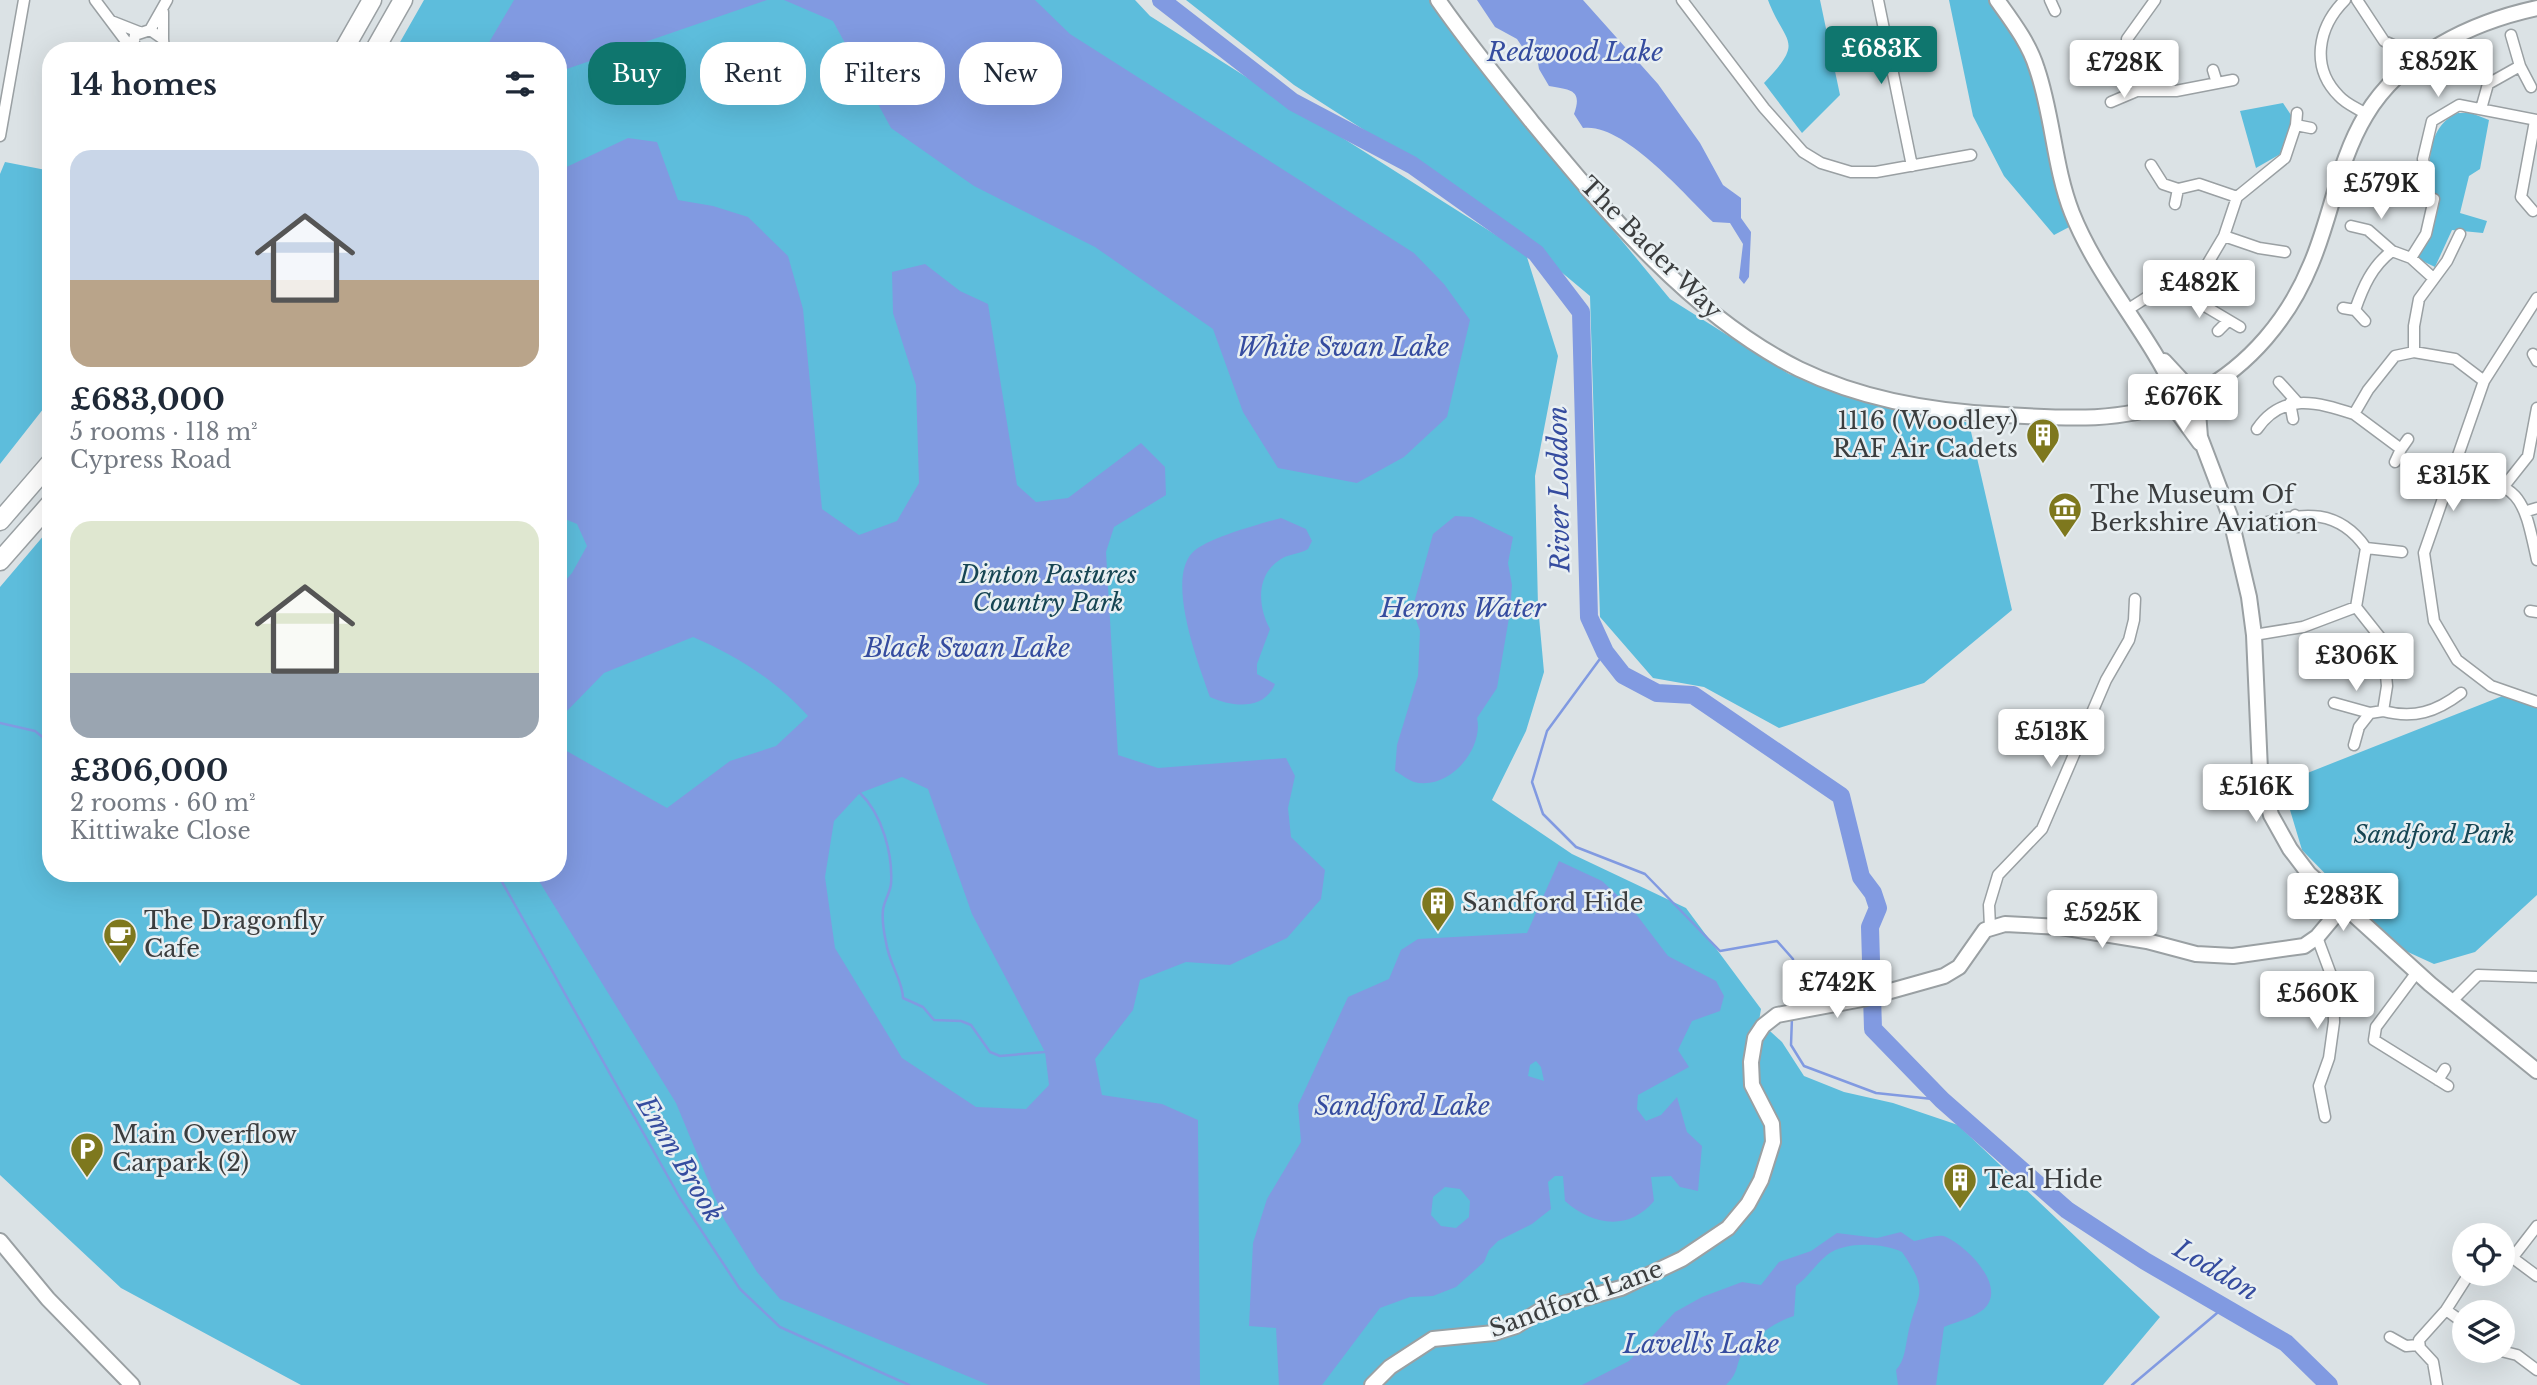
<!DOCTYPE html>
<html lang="en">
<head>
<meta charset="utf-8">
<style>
  :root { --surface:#fff; --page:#f6f6f7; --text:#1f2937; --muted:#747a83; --accent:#0f766e }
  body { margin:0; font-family:"Libre Baskerville",serif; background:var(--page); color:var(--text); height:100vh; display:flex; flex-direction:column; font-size:26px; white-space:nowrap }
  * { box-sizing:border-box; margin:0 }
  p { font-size:23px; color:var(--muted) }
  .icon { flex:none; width:38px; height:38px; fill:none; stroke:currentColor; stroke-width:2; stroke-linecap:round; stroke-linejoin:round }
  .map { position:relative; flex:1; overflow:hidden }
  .drawer { position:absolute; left:42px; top:42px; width:525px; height:840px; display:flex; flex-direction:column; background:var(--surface); border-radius:28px; box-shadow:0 7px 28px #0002 }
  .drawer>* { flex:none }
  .guide { position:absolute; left:588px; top:42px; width:665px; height:63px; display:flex; gap:14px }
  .fabs { position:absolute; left:2452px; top:1223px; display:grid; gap:14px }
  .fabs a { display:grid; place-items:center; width:63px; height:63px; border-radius:50%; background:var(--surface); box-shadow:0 7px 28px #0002; font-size:35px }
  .price { position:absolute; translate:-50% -60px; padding:0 16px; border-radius:7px; background:#fff; color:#222; font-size:23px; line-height:46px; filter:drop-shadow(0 2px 4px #0008) }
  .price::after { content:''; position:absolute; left:50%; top:42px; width:21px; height:16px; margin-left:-10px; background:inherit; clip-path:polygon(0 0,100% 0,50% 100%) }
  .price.on { background:var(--accent); color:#fff }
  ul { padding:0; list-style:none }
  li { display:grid; align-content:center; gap:14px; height:371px; padding:0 28px }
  li span { display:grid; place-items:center; height:217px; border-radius:21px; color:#555 }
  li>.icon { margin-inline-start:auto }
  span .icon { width:126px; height:126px; fill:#fffc; stroke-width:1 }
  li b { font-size:30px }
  h2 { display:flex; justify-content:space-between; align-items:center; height:84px; padding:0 28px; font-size:30px }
  .chip { padding:0 24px; border-radius:28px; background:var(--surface); box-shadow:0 7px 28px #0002; font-size:24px; line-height:63px }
  .chip.on { background:var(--accent); color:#fff }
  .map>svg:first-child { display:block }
  .green { fill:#5dbddc }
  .water { fill:#819ae1; fill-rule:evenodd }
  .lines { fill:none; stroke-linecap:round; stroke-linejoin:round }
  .stream { stroke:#819ae1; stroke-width:2.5 }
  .river { stroke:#819ae1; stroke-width:18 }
  .street-casing { stroke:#9aa0a3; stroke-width:13 }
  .secondary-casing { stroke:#9aa0a3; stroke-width:18 }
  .highway-casing { stroke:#9aa0a3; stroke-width:21 }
  .street { stroke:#fff; stroke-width:10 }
  .secondary { stroke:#fff; stroke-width:14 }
  .highway { stroke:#fff; stroke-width:18 }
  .labels { text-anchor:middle; stroke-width:5; stroke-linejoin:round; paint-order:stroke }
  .street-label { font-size:24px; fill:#3b3d3e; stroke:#e8eff2 }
  .poi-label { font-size:24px; fill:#3b3d3e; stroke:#e8eff2; text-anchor:start }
  .park-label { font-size:24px; font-style:italic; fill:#164553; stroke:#e8eff2 }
  .water-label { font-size:26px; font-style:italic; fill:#354c9f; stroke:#e8eff2 }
</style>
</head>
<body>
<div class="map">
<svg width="2537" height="1385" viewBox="0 0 2537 1385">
  <rect width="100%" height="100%" fill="#dbe2e5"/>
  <path class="green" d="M 424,0 L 1135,0 L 1150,16 L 1526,254 L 1558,356 L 1535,476 L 1538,606 L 1544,672 L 1526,731 L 1492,800 L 1572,854 L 1686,908 L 1761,1009 L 1759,1021 L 1782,1042 L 1804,1076 L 1844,1092 L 1893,1103 L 1958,1125 L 2160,1317 L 2103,1385 L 301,1385 L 121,1288 L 0,1175 L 0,587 L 51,527 L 51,873 L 558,873 L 558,51 L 395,51 Z
    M 1186,0 L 1431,0 L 1551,155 L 1670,299 L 1789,374 L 1969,423 L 2012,610 L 1924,683 L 1779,728 L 1704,687 L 1653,678 L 1600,617 L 1590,296 L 1481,205 L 1294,85 Z
    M 1768,0 L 1820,0 L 1840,95 L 1802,133 L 1764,83 C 1806,39 1785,45 1768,0 Z
    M 1949,0 L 1993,0 L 2029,59 L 2073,225 L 2054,235 L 2004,176 L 1973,116 Z
    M 2283,103 L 2293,118 L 2284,152 L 2256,168 L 2240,111 Z
    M 2458,113 L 2471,113 L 2489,120 L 2480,169 L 2469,176 L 2460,213 L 2487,221 L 2483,233 L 2452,230 L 2435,267 L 2416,258 L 2437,204 C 2426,174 2424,127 2458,113 Z
    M 5,162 L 51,171 L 51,399 L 0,464 L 0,174 Z
    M 2505,695 L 2537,706 L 2537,895 L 2475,952 L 2434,964 L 2397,947 L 2302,850 L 2282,783 Z"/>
  <path class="water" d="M 514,0 L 767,0 L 558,72 L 558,51 L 484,51 Z
    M 784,0 L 1035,0 L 1070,34 L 1414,253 L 1444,284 L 1470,320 L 1447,417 L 1404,457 L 1357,483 L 1278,468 L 1243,412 L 1213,329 L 1095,247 L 974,186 L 891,128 L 833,21 Z
    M 1477,0 L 1583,0 L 1658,84 L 1700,143 L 1723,185 L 1741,198 L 1741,218 L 1751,232 L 1749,277 L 1744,284 L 1739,278 L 1743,244 L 1730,223 L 1713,222 C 1685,195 1623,122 1583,128 L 1574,114 C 1583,89 1570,90 1549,86 L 1539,69 L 1537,57 L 1527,54 L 1517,39 L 1495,27 Z
    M 628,138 L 657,142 L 678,200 L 713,206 L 748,217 L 788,256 L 803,309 L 822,509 L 859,535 L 897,521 L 919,483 L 916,385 L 893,313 L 892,272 L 925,264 L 960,291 L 988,304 L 1017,485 L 1036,502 L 1068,498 L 1141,443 L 1165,467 L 1166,495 L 1114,527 L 1106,552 L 1118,755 L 1158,768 L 1286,758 L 1295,776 L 1288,808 L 1291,837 L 1325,870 L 1321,899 L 1287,938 L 1230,965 L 1186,962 L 1140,980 L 1133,1010 L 1095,1059 L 1102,1095 L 1162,1104 L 1198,1120 L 1200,1385 L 989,1385 L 780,1299 L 757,1272 L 724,1219 L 676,1103 L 534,873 L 558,873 L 558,589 L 572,573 L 587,546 L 577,524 L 558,516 L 558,171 ZM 693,637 C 737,656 776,680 808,716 L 776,746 L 730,761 L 667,808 L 565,750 L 565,713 L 604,673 ZM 902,777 L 928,789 L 972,914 L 1045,1052 L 1049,1085 L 1026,1109 L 976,1107 L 902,1058 L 835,948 L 825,877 L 834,821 L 860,793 Z
    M 1455,516 L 1472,517 L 1513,537 L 1508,563 L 1512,585 L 1510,612 L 1497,688 L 1477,718 C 1484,749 1449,791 1414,782 C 1408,780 1401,774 1395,771 L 1397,745 L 1418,676 L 1420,631 L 1414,614 L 1414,603 L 1433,534 Z
    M 1281,518 L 1306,529 L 1312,541 L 1308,549 C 1300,554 1289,554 1281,559 C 1255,575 1258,607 1270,629 L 1257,664 L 1257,674 L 1275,684 C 1264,711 1232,707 1210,697 C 1199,665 1166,581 1192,553 C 1206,538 1260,524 1281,518 Z
    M 1559,861 L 1602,881 L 1633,910 L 1668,956 L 1716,981 L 1724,996 L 1720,1011 L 1692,1021 L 1678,1050 L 1689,1067 L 1638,1095 L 1637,1109 L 1646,1121 L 1661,1115 L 1677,1097 L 1687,1132 L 1702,1146 L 1698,1191 L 1680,1187 L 1671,1176 L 1651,1177 L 1654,1201 C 1629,1231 1593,1226 1565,1201 L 1563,1176 L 1555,1176 L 1548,1182 L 1551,1209 L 1532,1224 L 1498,1241 L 1489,1250 L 1484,1262 L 1456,1287 L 1433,1296 L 1410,1297 L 1380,1308 L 1322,1385 L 1279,1385 L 1276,1328 L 1249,1326 L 1253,1243 L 1267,1199 L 1301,1142 L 1298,1105 L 1348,997 L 1389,979 L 1401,950 L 1418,939 L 1527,933 ZM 1536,1061 L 1541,1067 L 1544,1081 L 1528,1076 L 1530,1065 ZM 1445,1187 L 1460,1189 L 1470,1201 L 1469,1217 L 1456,1228 L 1441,1226 L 1431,1215 L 1433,1197 Z
    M 1901,1232 L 1914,1241 C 1923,1240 1939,1233 1946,1237 C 1966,1246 2008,1286 1984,1309 C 1975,1317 1956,1322 1944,1327 L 1936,1385 L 1898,1385 L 1896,1370 C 1905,1360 1905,1348 1908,1334 C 1917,1292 1931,1294 1902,1252 C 1883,1243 1845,1241 1827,1255 C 1816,1264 1808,1277 1796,1286 L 1794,1316 C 1777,1321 1754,1336 1744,1351 C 1735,1363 1740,1372 1726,1385 L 1582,1385 L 1629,1361 L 1675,1312 L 1702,1297 L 1742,1282 L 1761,1285 L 1779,1262 L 1811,1251 L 1837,1233 L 1877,1238 Z"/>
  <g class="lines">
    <path class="stream" d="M 1605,652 L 1547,731 L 1532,782 L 1543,814 L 1576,847 L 1645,874 L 1720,951 L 1777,941 L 1793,959 L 1792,1006
      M 0,723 L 35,731 L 51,744
      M 860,793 C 882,814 893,854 891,884 C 890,893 884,901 883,910 C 882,919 884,933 886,942 C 889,964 903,981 903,998 L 923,1007 L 934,1020 L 961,1021 L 971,1025 L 990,1052 L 1000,1056 L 1045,1052
      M 497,873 L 680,1198 L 740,1289 L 780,1327 L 909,1385
      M 1792,1017 L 1791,1045 L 1804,1066 L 1876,1093 L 1942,1100
      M 2132,1385 L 2223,1308"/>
    <path class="river" d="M 1161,0 L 1293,102 L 1412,165 L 1536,253 L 1581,312 L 1589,617 L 1605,652 L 1623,675 L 1657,693 L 1693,695 L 1841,796 L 1861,877 L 1873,893 L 1878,908 L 1870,927 L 1873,1029 L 1942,1100 L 2067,1210 L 2145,1261 L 2286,1343 L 2329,1385"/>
    <g class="street-casing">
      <path id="street" d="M 95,0 L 131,48
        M 1682,0 L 1764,108 L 1803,152 L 1821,163 L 1851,172 L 1876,172 L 1971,155
        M 1878,0 L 1912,166
        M 2050,0 L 2055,11
        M 2155,0 L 2127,39 L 2128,59 L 2137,91 L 2176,91 L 2233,80
        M 2345,0 C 2318,27 2310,67 2339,96 C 2346,104 2357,108 2366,114
        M 2357,0 L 2384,41 L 2393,45
        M 111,21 L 139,32
        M 150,30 L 167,0
        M 2511,35 L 2520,66
        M 163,39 L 163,12
        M 132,51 L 135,35 L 150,30 L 163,39 L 164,51
        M 2213,70 L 2217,83
        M 2111,102 L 2137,91
        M 2481,109 L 2488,84 L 2520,66 L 2531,87
        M 2296,125 L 2297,113
        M 0,136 L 24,0
        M 2151,165 L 2163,184 L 2178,189
        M 2428,185 L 2423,159 L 2432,121 L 2459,105 L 2537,120
        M 2175,204 L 2178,189 L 2199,184 L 2237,197
        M 2533,211 L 2521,197 L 2535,121
        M 2351,226 L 2368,230 L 2392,251
        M 2224,236 L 2259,248 L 2285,252
        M 2411,258 L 2426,234 L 2434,199
        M 2190,279 L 2208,308 L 2240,327
        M 2537,298 L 2484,381 L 2424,553 L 2434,621 L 2457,660 L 2491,686 L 2537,702
        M 2343,308 L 2355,310
        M 2127,310 L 2163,287 L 2190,279 L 2205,268 L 2224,236 L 2237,197 L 2285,158 L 2296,125 L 2311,128
        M 2365,321 L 2355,310 C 2363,287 2372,266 2392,251 L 2411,258 L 2432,277
        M 2218,331 L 2227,322
        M 2414,352 L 2414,326 L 2419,299 L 2447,261 L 2460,234
        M 2533,354 L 2537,361
        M 2279,382 L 2298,403
        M 2290,403 L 2293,419
        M 2354,414 L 2401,449 L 2395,462
        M 2257,429 C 2282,392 2317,402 2354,414 L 2368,390 L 2395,356 L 2414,352 L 2455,359 L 2484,381
        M 2401,449 L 2408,439
        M 2454,468 C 2521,490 2522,490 2537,560
        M 2505,485 L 2528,456 L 2537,408
        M 2527,511 L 2537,508
        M 2295,515 L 2298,527
        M 2366,548 L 2402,552
        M 2530,611 L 2537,612
        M 2254,635 L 2303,627 L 2356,607 L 2366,548 C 2339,509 2304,512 2263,523
        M 2334,703 L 2370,713
        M 2383,711 C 2414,719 2436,712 2461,693
        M 2354,745 L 2359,727 L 2370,713 L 2383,711 L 2387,686 L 2383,641 L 2356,607
        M 1990,927 L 1989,905 L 1998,875 L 2042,829 L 2106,680 L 2129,640 L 2134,620 L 2135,599
        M 2317,937 L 2333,980 L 2334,1022 L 2329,1058 L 2319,1086 L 2325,1117
        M 2417,972 L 2376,1027 L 2374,1040 L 2448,1086
        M 2451,1002 L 2478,975 L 2537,977
        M 2438,1080 L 2445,1069
        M 2502,1250 L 2537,1276
        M 2513,1257 L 2537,1226
        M 2446,1310 L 2464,1323
        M 2390,1337 L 2406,1346 L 2419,1345
        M 2501,1351 L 2517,1355 L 2537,1370
        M 2437,1385 L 2433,1362 L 2420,1348 L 2419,1340 L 2446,1310 L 2469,1274"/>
    </g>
    <g class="secondary-casing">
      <path id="secondary" d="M 1438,0 C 1467,42 1500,82 1532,122 C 1608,214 1691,315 1799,369 C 1863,400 1935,412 2005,415 C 2060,418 2121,423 2172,401
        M 1997,0 C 2012,21 2029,43 2037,69 C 2053,116 2054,167 2072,213 C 2098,278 2147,331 2176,393
        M 2164,361 L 2189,388 L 2198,393 L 2202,405
        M 2189,388 L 2176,393 L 2173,406 L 2200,443
        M 2198,393 C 2250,365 2289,318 2311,264 C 2332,215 2338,161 2366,115 C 2402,55 2472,22 2537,8
        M 2198,412 L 2200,437 L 2230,516 L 2249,597 L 2254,635 L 2260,770 L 2271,815 L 2290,849 L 2309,874 L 2430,984 L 2537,1071
        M 0,1241 L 48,1299 L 132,1385
        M 1372,1385 L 1390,1367 L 1433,1339 L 1494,1333 L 1516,1326 L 1541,1310 L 1621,1288 L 1682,1259 L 1728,1228 L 1748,1204 L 1761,1180 L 1773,1142 L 1772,1124 L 1752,1085 L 1751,1062 L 1755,1038 L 1763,1026 L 1777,1015 L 1862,999 L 1944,976 L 1959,967 L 1985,930 L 2005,924 L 2061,927 L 2147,941 L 2196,954 L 2233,956 L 2304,946 L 2317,937 L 2343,906"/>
    </g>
    <g class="highway-casing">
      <path id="highway" d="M 343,51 L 372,0
        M 374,51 L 403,0
        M 0,521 L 51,462
        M 0,561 L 51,503"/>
    </g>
    <use href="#street" class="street"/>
    <use href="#secondary" class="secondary"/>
    <use href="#highway" class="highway"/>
  </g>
  <defs>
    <g id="building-pin" transform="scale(1.75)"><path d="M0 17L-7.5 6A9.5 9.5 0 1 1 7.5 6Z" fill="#7e781e" stroke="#e8eff2"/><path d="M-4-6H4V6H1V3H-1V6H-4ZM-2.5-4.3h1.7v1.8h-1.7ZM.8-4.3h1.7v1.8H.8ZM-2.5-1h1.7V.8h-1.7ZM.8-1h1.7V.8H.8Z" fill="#fff"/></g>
    <g id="museum-pin" transform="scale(1.75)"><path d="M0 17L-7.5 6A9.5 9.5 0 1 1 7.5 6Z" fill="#7e781e" stroke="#e8eff2"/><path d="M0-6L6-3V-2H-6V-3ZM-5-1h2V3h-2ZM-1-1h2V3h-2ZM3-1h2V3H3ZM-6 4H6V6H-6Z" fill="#fff"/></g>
    <g id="cafe-pin" transform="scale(1.75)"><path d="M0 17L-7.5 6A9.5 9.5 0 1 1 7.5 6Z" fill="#7e781e" stroke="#e8eff2"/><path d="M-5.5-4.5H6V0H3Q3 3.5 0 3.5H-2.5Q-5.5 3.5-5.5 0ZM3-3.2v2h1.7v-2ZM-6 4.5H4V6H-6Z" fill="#fff"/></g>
    <g id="parking-pin" transform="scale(1.75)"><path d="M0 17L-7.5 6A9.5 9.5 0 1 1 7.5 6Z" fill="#7e781e" stroke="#e8eff2"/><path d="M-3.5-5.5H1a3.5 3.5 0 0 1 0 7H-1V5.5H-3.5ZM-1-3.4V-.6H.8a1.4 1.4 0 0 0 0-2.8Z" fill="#fff"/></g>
  </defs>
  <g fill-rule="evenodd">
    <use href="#building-pin" x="2043" y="435"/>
    <use href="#museum-pin" x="2065" y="509"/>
    <use href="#building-pin" x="1438" y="903"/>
    <use href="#cafe-pin" x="120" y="935"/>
    <use href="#parking-pin" x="87" y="1149"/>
    <use href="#building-pin" x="1960" y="1180"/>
  </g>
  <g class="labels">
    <g class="street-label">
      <text transform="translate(1651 248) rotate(45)" y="8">The Bader Way</text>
      <text transform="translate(1576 1299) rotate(-20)" y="8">Sandford Lane</text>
    </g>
    <g class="poi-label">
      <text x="2018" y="429" text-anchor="end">1116 (Woodley)<tspan x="2018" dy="28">RAF Air Cadets</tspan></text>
      <text x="2090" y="503">The Museum Of<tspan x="2090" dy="28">Berkshire Aviation</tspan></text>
      <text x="1462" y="911">Sandford Hide</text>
      <text x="144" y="929">The Dragonfly<tspan x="144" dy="28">Cafe</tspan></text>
      <text x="112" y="1143">Main Overflow<tspan x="112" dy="28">Carpark (2)</tspan></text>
      <text x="1984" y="1188">Teal Hide</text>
    </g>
    <g class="park-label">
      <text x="1048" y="583">Dinton Pastures<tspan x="1048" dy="28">Country Park</tspan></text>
      <text x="2434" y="843">Sandford Park</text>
    </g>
    <g class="water-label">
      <text x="1575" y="61">Redwood Lake</text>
      <text x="1343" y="356">White Swan Lake</text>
      <text transform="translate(1559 489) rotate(-91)" y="9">River Loddon</text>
      <text x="1463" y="617">Herons Water</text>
      <text x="967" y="657">Black Swan Lake</text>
      <text x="1402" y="1115">Sandford Lake</text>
      <text transform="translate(680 1159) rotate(59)" y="9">Emm Brook</text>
      <text transform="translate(2216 1270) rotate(31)" y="9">Loddon</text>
      <text x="1701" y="1353">Lavell's Lake</text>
    </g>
  </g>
</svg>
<div class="fabs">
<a><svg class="icon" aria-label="locate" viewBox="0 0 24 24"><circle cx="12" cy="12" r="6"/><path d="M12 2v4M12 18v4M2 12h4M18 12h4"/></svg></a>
<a><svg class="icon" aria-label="layers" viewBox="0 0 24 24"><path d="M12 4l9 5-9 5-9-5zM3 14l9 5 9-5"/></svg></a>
</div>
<b class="price on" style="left:1881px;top:86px">£683K</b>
<b class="price" style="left:2438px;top:99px">£852K</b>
<b class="price" style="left:2124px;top:100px">£728K</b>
<b class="price" style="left:2381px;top:221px">£579K</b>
<b class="price" style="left:2199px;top:320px">£482K</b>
<b class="price" style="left:2183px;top:434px">£676K</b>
<b class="price" style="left:2453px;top:513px">£315K</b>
<b class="price" style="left:2356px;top:693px">£306K</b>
<b class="price" style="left:2051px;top:769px">£513K</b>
<b class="price" style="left:2256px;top:824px">£516K</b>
<b class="price" style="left:2343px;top:933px">£283K</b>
<b class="price" style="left:2102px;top:950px">£525K</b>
<b class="price" style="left:1837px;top:1020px">£742K</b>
<b class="price" style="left:2317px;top:1031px">£560K</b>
<div class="guide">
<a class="chip on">Buy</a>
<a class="chip">Rent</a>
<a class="chip">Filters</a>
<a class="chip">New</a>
</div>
<section class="drawer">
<h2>14 homes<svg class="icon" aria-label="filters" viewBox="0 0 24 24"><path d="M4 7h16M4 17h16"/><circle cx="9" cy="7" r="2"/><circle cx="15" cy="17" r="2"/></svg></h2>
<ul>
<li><span style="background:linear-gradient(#c9d6e8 60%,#b9a48a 0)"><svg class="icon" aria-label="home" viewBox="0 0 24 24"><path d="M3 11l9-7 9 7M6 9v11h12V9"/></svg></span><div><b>£683,000</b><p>5 rooms · 118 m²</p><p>Cypress Road</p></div></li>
<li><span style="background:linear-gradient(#dfe7d0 70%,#9aa5b1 0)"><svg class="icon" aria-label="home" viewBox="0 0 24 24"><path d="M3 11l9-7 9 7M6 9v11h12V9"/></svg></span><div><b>£306,000</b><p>2 rooms · 60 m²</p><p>Kittiwake Close</p></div></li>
</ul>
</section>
</div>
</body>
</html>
